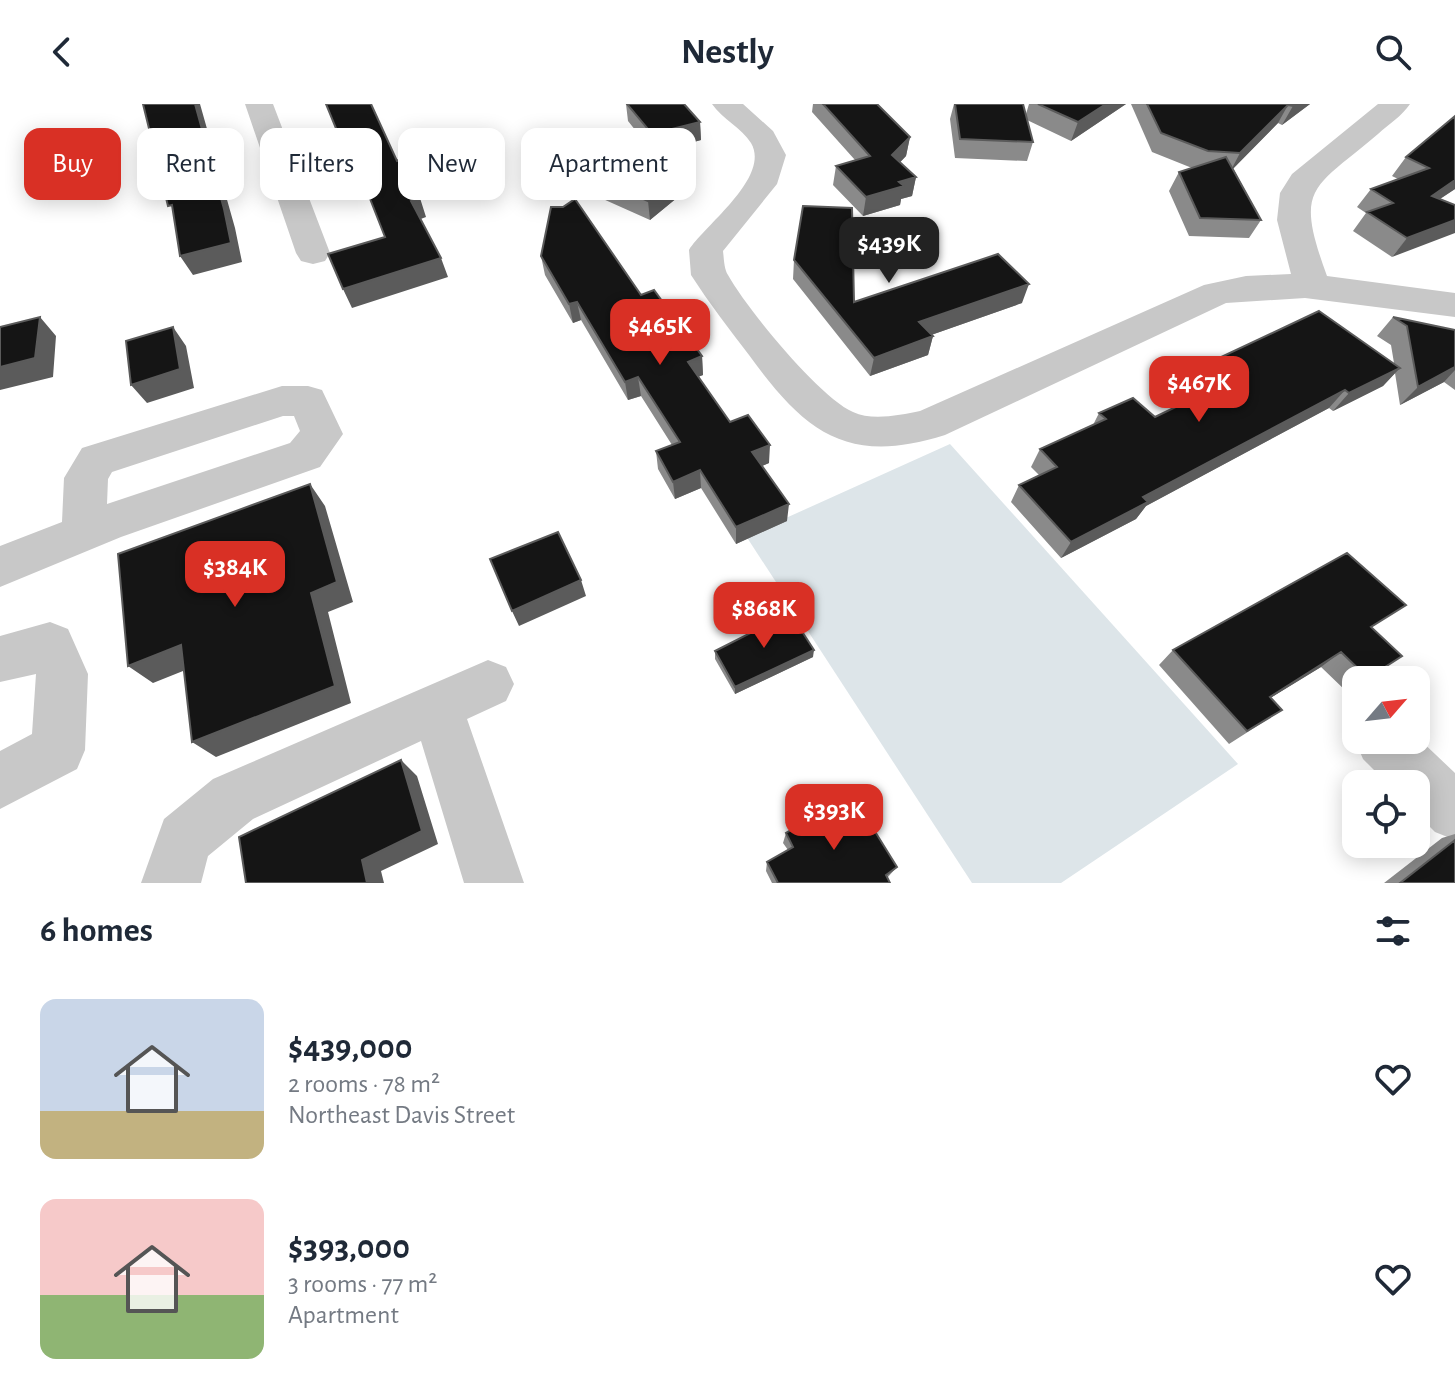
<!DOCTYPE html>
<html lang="en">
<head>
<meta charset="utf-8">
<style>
  :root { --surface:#fff; --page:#f2f2f3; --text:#1f2937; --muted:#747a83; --accent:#d93025 }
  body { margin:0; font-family:"Alegreya Sans",sans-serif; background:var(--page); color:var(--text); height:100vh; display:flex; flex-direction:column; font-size:30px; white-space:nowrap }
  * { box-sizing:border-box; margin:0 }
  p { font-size:26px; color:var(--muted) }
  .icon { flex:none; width:44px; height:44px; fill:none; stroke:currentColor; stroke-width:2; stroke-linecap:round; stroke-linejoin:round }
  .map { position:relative; height:779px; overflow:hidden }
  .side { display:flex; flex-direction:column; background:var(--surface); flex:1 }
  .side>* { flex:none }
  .top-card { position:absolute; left:24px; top:24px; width:800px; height:72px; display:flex; gap:16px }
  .needle { width:52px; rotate:62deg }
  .buttons { position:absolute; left:1342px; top:562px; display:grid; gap:16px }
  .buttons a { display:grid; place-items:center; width:88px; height:88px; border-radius:16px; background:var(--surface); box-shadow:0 4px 20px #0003; font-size:40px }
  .price { position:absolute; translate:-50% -68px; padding:0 18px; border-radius:16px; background:var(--accent); color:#fff; font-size:26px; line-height:52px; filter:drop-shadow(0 2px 4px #0008) }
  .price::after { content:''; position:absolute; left:50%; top:48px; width:24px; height:18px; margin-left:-12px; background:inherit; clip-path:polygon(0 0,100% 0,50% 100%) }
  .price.selected { background:#222; color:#fff }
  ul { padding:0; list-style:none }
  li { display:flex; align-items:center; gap:24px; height:200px; padding:0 40px }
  li span { display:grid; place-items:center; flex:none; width:224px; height:160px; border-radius:16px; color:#555 }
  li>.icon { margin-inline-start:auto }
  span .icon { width:96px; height:96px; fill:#fffc; stroke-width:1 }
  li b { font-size:34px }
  h2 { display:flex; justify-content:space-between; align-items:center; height:96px; padding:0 40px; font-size:34px }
  .chip { padding:0 28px; border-radius:16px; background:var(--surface); box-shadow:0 4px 20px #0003; font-size:28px; line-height:72px }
  .chip.selected { background:var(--accent); color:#fff }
  header { display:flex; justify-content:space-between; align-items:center; height:104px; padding:0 40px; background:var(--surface); font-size:36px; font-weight:700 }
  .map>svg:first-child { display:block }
  .green { fill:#dde5e9 }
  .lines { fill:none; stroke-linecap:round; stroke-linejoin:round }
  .minor { fill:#c8c8c8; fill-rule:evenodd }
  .wall { fill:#8a8a8a }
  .shaded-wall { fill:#5b5b5b }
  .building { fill:#151515; stroke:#5b5b5b; stroke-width:2 }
</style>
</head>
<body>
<header><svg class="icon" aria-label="back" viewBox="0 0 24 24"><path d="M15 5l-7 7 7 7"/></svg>Nestly<svg class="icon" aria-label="search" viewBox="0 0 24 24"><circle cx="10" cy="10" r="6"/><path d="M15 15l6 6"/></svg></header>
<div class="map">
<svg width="1455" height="779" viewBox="0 0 1455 779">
  <rect width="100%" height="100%" fill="#fff"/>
  <path class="green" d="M 950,340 L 1238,660 L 1061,779 L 972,779 L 746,432 Z"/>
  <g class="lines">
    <path class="minor" d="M 245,0 L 273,0 L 330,149 L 325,157 L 313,160 L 301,157 L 296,149 Z
      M 712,0 L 743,0 L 773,27 L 786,51 L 777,80 L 723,147 C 724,155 724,165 728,171 C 747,205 819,293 853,308 C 872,317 900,311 920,307 L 1204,181 L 1246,172 L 1291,170 L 1277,116 L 1280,89 L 1292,70 L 1378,0 L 1410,0 C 1402,12 1389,20 1378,30 C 1312,86 1294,82 1327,172 L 1455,189 L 1455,213 L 1305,194 L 1226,199 L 945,331 C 847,362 805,328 749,251 C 729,225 709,199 691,171 L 689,146 C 705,121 771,73 751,39 C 742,24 722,15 712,0 Z
      M 282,282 L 308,282 L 322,286 L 343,330 L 320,363 L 121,433 L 0,483 L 0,442 L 62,418 L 64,374 L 82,344 ZM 283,312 L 294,312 L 300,327 L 290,339 L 107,400 L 108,375 L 112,368 Z
      M 50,518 L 68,525 L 88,570 L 85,646 L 77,665 L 0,705 L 0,647 L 32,630 L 36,570 L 0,578 L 0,532 Z
      M 488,556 L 506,563 L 514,580 L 506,597 L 467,615 L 524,779 L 464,779 L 421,637 L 253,715 L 208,752 L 201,779 L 141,779 L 164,715 L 213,675 Z
      M 1416,632 L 1455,669 L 1455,736 L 1435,728 L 1416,709 L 1416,680 L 1388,680 L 1363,655 L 1355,636 L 1416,636 Z"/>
  </g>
  <path class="wall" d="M 626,0 L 684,0 L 700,18 L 701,36 L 661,47 L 694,60 L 695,79 L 650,116 L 603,95 L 600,76 L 648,42 L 628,17 Z
    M 813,0 L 877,0 L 910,33 L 906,52 L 900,58 L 916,73 L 912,92 L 901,95 L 900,101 L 863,112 L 833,81 L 836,62 L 855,56 L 812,8 Z
    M 954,0 L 1023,0 L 1026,10 L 1029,0 L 1126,0 L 1071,37 L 1027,16 L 1033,38 L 1027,57 L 955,54 L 950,15 Z
    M 1131,0 L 1310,0 L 1282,21 L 1278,19 L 1233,64 L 1261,116 L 1249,134 L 1189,132 L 1169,87 L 1179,68 L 1192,64 L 1152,48 Z
    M 1455,12 L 1455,85 L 1440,95 L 1392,153 L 1353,127 L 1366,109 L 1357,103 L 1371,85 L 1398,75 L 1392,72 L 1406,53 Z
    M 541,152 L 641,191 L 702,252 L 703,271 L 698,273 L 730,318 L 769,359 L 762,362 L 787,417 L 736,440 L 701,384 L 675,395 L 658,365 L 656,347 L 672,341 L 641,292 L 628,296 L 581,216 L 573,219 L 545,171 Z
    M 794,156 L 854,198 L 1022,199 L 931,231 L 933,232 L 928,251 L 870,272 L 793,175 Z
    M 1393,213 L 1455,226 L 1455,286 L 1444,278 L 1400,301 L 1395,269 L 1383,282 L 1333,307 L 1329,304 L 1146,402 L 1136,415 L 1061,454 L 1011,398 L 1019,381 L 1039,371 L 1031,363 L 1040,345 L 1093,321 L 1099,309 L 1155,313 L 1218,282 L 1206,272 L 1219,254 L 1394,259 L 1391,241 L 1377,232 Z
    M 1372,524 L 1402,552 L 1365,576 L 1356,576 L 1356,582 L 1347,588 L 1321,563 L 1270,594 L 1282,606 L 1229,640 L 1159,561 L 1173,546 Z
    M 715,547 L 813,553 L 735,590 L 715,555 Z
    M 844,715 L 897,763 L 887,774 L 890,779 L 772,779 L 766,767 L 767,758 L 788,746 L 783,739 L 786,729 Z
    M 1455,730 L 1455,779 L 1384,779 L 1442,734 Z"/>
  <path class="shaded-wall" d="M 195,0 L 200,0 L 235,124 L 242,158 L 193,171 L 180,152 Z
    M 1106,0 L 1126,0 L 1071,37 L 1078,18 Z
    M 1296,0 L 1310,0 L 1282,21 L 1293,2 Z
    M 1288,1 L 1278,19 L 1230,68 L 1240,49 Z
    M 700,18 L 701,36 L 653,49 L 652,30 Z
    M 910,33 L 906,52 L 889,70 L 892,51 Z
    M 356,59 L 363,78 L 359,79 L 351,61 Z
    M 694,60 L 695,79 L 650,116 L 648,97 Z
    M 916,73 L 912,92 L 901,95 L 900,101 L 863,112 L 866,93 L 899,78 Z
    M 1455,76 L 1455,85 L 1417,110 L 1432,92 Z
    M 420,94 L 426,113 L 418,116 L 411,97 Z
    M 1455,116 L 1455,129 L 1392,153 L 1407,134 Z
    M 441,154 L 448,173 L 352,204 L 343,185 Z
    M 1029,180 L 1022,199 L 914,237 L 919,218 Z
    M 577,198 L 581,216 L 573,219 L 569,200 Z
    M 40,213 L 56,232 L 53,273 L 0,286 L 0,263 Z
    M 173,223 L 186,242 L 194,284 L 147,299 L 131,281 Z
    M 933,232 L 928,251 L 870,272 L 874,254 Z
    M 702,252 L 703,271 L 689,276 L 688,258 Z
    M 1455,263 L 1455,266 L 1444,278 L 1400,301 L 1418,283 Z
    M 1400,264 L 1383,282 L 1333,307 L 1349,289 Z
    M 638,273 L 641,292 L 628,296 L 625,278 Z
    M 1345,286 L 1329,304 L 1146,402 L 1136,415 L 1061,454 L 1071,438 L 1143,393 Z
    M 770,341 L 769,359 L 752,366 L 752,348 Z
    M 700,366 L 701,384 L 675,395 L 673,378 Z
    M 310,380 L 325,402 L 353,498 L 328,508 L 351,599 L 216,653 L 192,638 Z
    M 789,400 L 787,417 L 736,440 L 736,423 Z
    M 581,476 L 586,492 L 519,522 L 512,507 Z
    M 181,541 L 203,559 L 153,579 L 128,562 Z
    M 814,546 L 813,553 L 735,590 L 735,583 Z
    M 1341,548 L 1321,563 L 1251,606 L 1270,593 Z
    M 401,656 L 417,672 L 438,740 L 381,767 L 384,779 L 367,779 L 362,756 Z"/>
  <path class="building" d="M 143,0 L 195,0 L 224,105 L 231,139 L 180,152 L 172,101 L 168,102 Z
    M 326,0 L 371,0 L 397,57 L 402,55 L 420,94 L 411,97 L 441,154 L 343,185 L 328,150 L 385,133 L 356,59 L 351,61 Z
    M 627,0 L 684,0 L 700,18 L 652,30 Z
    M 823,0 L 877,0 L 910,33 L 892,51 L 916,73 L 899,78 L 904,82 L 866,93 L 836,62 L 870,52 Z
    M 955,0 L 1023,0 L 1033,38 L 960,35 Z
    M 1038,0 L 1106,0 L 1078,18 Z
    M 1147,0 L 1296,0 L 1293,2 L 1288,1 L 1240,49 L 1208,47 L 1161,29 Z
    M 1455,12 L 1455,76 L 1432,92 L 1455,101 L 1455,116 L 1407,134 L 1367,108 L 1393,99 L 1371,85 L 1429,64 L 1406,53 Z
    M 647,41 L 694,60 L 648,97 L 600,76 Z
    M 1226,53 L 1261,116 L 1200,114 L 1179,68 Z
    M 575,95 L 641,191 L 654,186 L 702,252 L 688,258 L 730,318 L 748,311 L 770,341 L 752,348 L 789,400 L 736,423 L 700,366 L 673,378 L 656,347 L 680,338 L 638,273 L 625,278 L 577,198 L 569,200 L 541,152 L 551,103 L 563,103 Z
    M 803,102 L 852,104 L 854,198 L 998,150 L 1029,180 L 919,218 L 933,232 L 874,254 L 794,156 Z
    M 1319,207 L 1400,264 L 1349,289 L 1345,286 L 1143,393 L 1148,398 L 1071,438 L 1019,381 L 1057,363 L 1040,345 L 1106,315 L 1099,309 L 1133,294 L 1155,313 L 1240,272 L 1219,254 Z
    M 40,213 L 35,254 L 0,263 L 0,223 Z
    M 1393,213 L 1455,226 L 1455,263 L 1418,283 L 1407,222 Z
    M 173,223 L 180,265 L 131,281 L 126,237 Z
    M 310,380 L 337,478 L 311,489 L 335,582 L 192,638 L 181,541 L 128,562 L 118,450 Z
    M 558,428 L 581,476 L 512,507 L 490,455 Z
    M 1347,449 L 1406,501 L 1371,523 L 1402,552 L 1368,574 L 1341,548 L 1270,593 L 1282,606 L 1247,627 L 1173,546 Z
    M 790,509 L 814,546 L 735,583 L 715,547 Z
    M 401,656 L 422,727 L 362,756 L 367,779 L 246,779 L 239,733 Z
    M 835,701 L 844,715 L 861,705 L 897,763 L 886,771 L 890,779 L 778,779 L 767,758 L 793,743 L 786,729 Z
    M 1455,736 L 1455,779 L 1400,779 Z"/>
</svg>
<div class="buttons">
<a><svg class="needle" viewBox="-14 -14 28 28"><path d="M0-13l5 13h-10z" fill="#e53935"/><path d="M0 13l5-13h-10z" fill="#747a83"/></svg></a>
<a><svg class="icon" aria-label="locate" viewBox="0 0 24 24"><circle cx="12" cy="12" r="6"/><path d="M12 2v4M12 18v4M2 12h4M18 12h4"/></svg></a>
</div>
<b class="price selected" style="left:889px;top:181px">$439K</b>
<b class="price" style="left:660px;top:263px">$465K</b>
<b class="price" style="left:1199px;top:320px">$467K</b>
<b class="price" style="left:235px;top:505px">$384K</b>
<b class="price" style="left:764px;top:546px">$868K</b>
<b class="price" style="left:834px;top:748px">$393K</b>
<div class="top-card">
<a class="chip selected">Buy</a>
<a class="chip">Rent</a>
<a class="chip">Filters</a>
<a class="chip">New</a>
<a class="chip">Apartment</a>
</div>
</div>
<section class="side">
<h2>6 homes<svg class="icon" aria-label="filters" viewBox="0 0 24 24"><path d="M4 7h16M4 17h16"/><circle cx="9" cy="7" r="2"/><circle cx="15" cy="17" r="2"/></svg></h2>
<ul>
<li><span style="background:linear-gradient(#c9d6e8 70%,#c2b280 0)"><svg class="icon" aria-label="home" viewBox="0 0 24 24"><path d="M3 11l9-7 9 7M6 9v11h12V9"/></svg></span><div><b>$439,000</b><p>2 rooms · 78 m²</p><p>Northeast Davis Street</p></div><svg class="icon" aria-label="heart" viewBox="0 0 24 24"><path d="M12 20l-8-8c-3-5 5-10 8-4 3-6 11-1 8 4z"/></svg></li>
<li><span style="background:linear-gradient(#f6c9c9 60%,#8fb573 0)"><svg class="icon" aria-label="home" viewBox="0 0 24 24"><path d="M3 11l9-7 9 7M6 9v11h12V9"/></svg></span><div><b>$393,000</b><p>3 rooms · 77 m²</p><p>Apartment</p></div><svg class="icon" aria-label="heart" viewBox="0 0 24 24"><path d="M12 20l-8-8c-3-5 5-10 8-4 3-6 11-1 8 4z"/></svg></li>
</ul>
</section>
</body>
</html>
